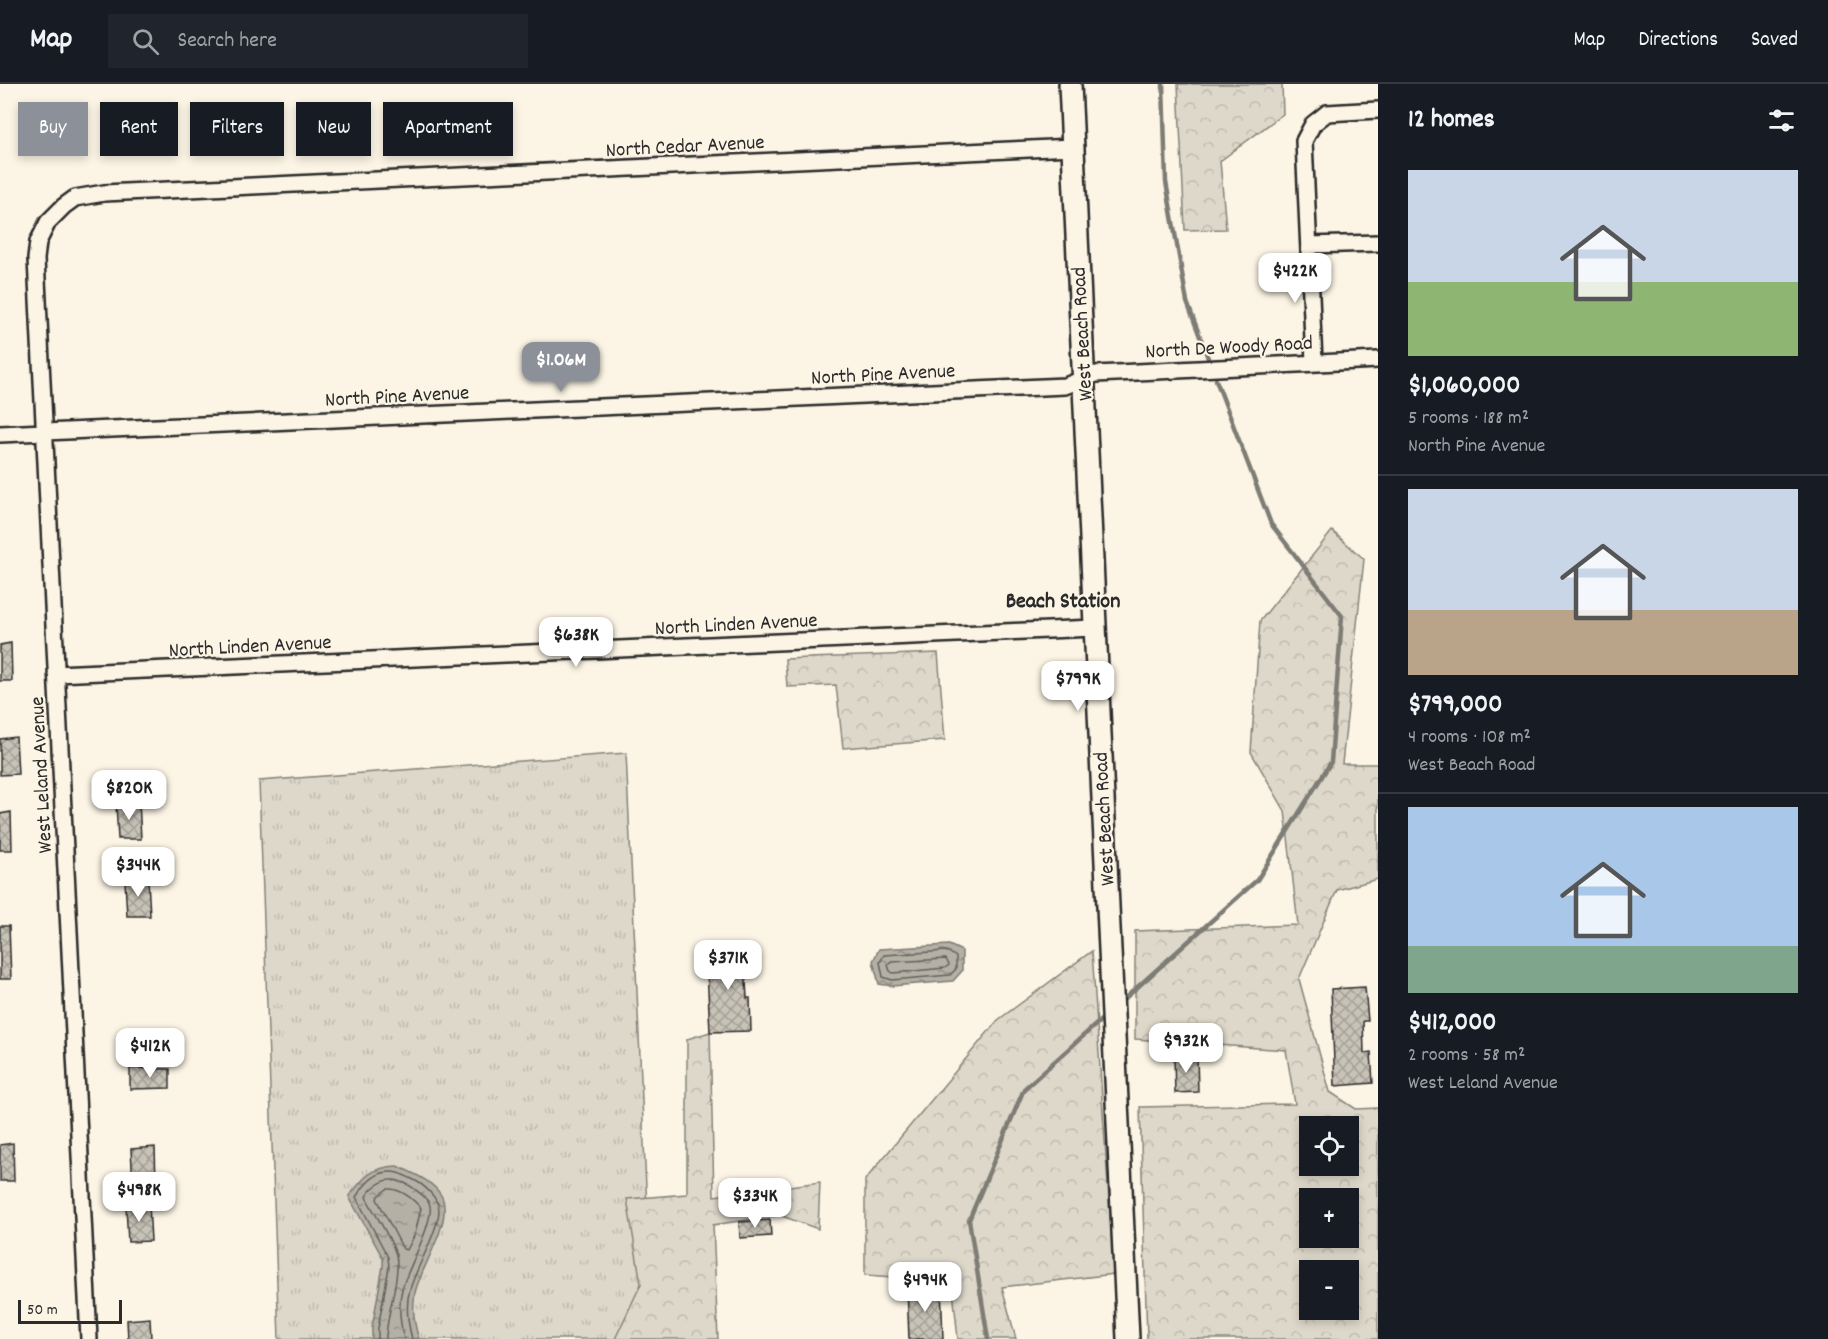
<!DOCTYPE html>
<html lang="en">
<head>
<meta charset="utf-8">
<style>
  :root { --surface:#171b24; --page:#20242c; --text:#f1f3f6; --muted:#9ea1a6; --line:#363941; --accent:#8c9099 }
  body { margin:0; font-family:Dekko,sans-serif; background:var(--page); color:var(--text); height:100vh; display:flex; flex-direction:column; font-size:22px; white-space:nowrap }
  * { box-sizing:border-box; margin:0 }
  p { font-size:20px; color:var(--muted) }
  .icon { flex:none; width:33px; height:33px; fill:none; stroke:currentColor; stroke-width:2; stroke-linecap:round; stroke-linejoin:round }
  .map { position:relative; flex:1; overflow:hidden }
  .details { display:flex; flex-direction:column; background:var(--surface); width:450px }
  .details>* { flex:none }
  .banner { position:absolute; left:18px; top:18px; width:570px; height:54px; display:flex; gap:12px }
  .tools { position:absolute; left:1299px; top:1032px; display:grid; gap:12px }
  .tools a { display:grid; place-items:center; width:60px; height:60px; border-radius:0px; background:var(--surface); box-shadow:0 3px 9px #0003; font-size:30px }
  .scale { position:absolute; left:18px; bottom:15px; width:104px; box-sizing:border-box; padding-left:6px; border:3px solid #2b2b2b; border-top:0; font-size:16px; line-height:21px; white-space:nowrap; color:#2b2b2b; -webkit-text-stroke:4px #fcf5e5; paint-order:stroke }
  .price { position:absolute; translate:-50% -51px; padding:0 14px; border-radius:12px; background:#fff; color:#222; font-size:20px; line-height:39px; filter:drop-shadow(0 2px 3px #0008) }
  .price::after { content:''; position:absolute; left:50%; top:36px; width:18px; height:14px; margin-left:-9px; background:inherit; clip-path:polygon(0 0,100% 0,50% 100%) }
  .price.on { background:var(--accent); color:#fff }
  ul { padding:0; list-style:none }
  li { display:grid; align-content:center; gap:12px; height:318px; padding:0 30px }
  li+li { border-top:2px solid var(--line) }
  li span { display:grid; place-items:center; height:186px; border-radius:0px; color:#555 }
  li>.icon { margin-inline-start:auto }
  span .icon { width:108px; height:108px; fill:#fffc; stroke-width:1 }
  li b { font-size:26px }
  h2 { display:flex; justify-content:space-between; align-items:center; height:72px; padding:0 30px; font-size:26px }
  .tag { padding:0 21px; border-radius:0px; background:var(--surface); box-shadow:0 3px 9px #0003; font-size:21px; line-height:54px }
  .tag.on { background:var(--accent); color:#fff }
  header { display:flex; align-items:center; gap:36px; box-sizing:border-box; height:84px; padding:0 30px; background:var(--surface); border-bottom:2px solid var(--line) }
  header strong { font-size:28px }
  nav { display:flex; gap:33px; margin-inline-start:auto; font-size:21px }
  .search { width:420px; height:54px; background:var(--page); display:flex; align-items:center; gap:15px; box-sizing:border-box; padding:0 21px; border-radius:0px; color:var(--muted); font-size:22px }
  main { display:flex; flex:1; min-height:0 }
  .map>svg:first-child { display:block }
  .grass { fill:url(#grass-tufts); stroke:#84827a; stroke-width:1.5 }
  .forest { fill:url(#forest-crowns); stroke:#84827a; stroke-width:1.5; fill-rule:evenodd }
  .water { fill:url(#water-ripples); stroke:#7d7b74; stroke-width:1.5 }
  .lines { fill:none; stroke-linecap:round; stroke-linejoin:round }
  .shore { stroke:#62605c; stroke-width:1.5 }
  .stream { stroke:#7d7b74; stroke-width:4.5 }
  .building { fill:url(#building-cross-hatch); stroke:#2b2b2b; stroke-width:1.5 }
  .street-casing { stroke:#2b2b2b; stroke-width:20 }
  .secondary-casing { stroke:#2b2b2b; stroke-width:26 }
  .street { stroke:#fcf5e5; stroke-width:15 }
  .secondary { stroke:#fcf5e5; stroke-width:21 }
  .labels { text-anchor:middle; stroke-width:4.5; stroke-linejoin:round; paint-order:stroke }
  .street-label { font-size:21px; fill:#2b2b2b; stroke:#fcf5e5 }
  .neighbourhood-label { font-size:22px; font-weight:bold; fill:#2b2b2b; stroke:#fcf5e5 }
</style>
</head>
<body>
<header>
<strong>Map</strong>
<div class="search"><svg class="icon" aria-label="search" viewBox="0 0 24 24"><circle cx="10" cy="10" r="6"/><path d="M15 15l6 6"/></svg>Search here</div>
<nav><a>Map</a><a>Directions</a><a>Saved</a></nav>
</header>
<main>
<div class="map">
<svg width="1378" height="1255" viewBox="0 0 1378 1255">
  <defs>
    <pattern id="grass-tufts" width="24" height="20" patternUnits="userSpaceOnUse" patternTransform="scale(1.5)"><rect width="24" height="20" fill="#ded8ca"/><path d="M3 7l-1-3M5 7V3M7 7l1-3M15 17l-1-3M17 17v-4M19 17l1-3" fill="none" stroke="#bfbaae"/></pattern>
    <pattern id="forest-crowns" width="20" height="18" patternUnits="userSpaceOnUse" patternTransform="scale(1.5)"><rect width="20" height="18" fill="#ded8ca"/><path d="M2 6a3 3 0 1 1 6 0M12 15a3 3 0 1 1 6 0" fill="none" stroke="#bfbaae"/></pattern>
    <pattern id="water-ripples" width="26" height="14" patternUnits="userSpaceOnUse" patternTransform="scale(1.5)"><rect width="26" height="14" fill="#b4b0a5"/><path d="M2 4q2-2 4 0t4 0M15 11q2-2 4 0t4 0" fill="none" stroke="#938f87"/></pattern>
    <pattern id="building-cross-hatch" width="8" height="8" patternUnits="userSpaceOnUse" patternTransform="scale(1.5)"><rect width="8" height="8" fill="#c8c3b7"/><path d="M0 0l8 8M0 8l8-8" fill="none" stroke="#a39f95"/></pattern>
  </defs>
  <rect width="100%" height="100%" fill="#fcf5e5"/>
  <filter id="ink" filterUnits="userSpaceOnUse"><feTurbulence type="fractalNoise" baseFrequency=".0167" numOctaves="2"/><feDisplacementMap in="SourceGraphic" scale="12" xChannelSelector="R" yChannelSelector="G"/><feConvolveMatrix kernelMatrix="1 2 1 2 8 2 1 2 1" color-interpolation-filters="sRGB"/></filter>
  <g filter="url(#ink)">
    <path class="grass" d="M 626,669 L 653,1255 L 279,1255 L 259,697 Z"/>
    <path class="forest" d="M 1178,0 L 1282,0 L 1283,30 L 1220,77 L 1226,145 L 1185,146 Z
      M 1332,447 L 1364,475 L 1342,680 L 1378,680 L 1378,795 L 1337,806 L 1299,895 L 1330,1008 L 1356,1025 L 1378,1024 L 1378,1255 L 1147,1255 L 1140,1023 L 1295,1020 L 1286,966 L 1135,955 L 1135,847 L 1298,841 L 1285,727 L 1251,668 L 1260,537 ZM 1348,1042 L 1348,1082 L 1310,1082 L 1310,1042 ZM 1348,1114 L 1348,1154 L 1310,1154 L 1310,1114 ZM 1348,1186 L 1348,1226 L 1310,1226 L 1310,1186 Z
      M 938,569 L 945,656 L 843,664 L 836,601 L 787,603 L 785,575 Z
      M 1092,867 L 1114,1190 L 1002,1203 L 1016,1255 L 958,1255 L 952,1197 L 865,1191 L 865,1096 L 998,936 Z
      M 710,948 L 714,1112 L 820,1098 L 818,1145 L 779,1131 L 713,1141 L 718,1255 L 615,1255 L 641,1200 L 627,1115 L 687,1110 L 687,955 Z"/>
    <path class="water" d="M 949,861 L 962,867 L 962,887 L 953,897 L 892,902 L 879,900 L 873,877 L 879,865 Z
      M 397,1082 C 412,1089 434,1097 442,1113 C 453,1139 420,1184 415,1209 C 412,1225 414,1240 419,1255 L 372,1255 L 372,1244 L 383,1182 L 383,1174 L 349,1113 C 363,1093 372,1083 397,1082 Z"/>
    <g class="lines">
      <path class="shore" d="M 947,867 L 956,873 L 956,885 L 950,891 L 892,896 L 883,893 L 880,878 L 884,871 Z
        M 946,875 L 949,881 L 945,884 L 893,889 L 890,887 L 888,881 L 891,878 Z
        M 387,1105 C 401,1104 413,1115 421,1124 L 415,1150 L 407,1166 L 403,1165 L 377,1115 L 378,1112 Z
        M 378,1255 L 378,1244 L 389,1183 L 388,1173 L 356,1113 C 362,1104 372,1091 383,1089 C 395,1086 404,1091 414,1096 C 424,1101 439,1114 439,1127 C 437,1150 417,1182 410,1205 C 405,1221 408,1240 412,1255
        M 386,1255 C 386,1230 401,1194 396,1171 C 392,1155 374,1129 366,1113 C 370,1105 381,1096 391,1096 C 398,1095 410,1101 416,1106 C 420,1109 426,1114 429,1119 C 437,1133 406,1188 402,1205 C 398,1221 400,1239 404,1255"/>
      <path class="stream" d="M 1163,0 L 1166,98 L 1187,218 L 1208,274
        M 1123,916 L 1257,796 L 1331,678 L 1342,532 L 1271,440 L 1216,296
        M 988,1255 L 969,1136 L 1024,1005 L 1101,936"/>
    </g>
    <path class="building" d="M 11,559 L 12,597 L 0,597 L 0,561 Z
      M 16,653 L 18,690 L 0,691 L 0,655 Z
      M 139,717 L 141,755 L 118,755 L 116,720 Z
      M 11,728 L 12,766 L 0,766 L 0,730 Z
      M 148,795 L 150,832 L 127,832 L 125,797 Z
      M 0,842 L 9,842 L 11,895 L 0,895 Z
      M 744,863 L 747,914 L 750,914 L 751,947 L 710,948 L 706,865 Z
      M 1365,903 L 1368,937 L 1363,937 L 1364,969 L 1371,968 L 1373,999 L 1335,1002 L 1331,905 Z
      M 1197,971 L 1198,1008 L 1175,1009 L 1174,973 Z
      M 130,984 L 170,985 L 170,1004 L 130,1005 Z
      M 13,1059 L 14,1097 L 0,1097 L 0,1061 Z
      M 155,1063 L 156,1100 L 133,1100 L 131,1065 Z
      M 149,1120 L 151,1157 L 128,1158 L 126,1123 Z
      M 770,1136 L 771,1152 L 740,1154 L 739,1138 Z
      M 941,1202 L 943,1255 L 909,1255 L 907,1203 Z
      M 150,1234 L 151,1255 L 128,1255 L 127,1236 Z"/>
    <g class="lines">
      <g class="street-casing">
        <path id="street" d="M 1309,161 L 1378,159
          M 1314,278 L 1304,57 L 1313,40 L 1327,29 L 1378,26
          M 0,350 L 1065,302 L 1096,290 L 1378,276
          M 56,590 L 1094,544
          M 89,1255 L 36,175 L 38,158 L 48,138 L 64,122 L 75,114 L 104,109 L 1072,63"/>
      </g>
      <g class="secondary-casing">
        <path id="secondary" d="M 1070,0 L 1128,1255"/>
      </g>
      <use href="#street" class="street"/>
      <use href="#secondary" class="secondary"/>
    </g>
  </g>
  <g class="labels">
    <g class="street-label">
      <text transform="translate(685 61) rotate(-3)" y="7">North Cedar Avenue</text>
      <text transform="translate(1081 250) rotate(-93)" y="7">West Beach Road</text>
      <text transform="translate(1229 262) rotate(-3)" y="7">North De Woody Road</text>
      <text transform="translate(883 289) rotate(-3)" y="7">North Pine Avenue</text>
      <text transform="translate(397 311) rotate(-3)" y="7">North Pine Avenue</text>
      <text transform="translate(736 539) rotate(-3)" y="7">North Linden Avenue</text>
      <text transform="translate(250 561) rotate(-3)" y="7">North Linden Avenue</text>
      <text transform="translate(40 691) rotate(-93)" y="7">West Leland Avenue</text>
      <text transform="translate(1103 735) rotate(-93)" y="7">West Beach Road</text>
    </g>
    <g class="neighbourhood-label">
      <text x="1063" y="523">Beach Station</text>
    </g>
  </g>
</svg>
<div class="tools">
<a><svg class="icon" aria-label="locate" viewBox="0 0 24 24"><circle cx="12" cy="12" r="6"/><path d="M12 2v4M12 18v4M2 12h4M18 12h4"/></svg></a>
<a>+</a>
<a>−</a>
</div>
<div class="scale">50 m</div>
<b class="price" style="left:1295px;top:220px">$422K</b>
<b class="price on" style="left:561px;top:309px">$1.06M</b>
<b class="price" style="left:576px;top:584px">$638K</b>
<b class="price" style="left:1078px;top:628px">$799K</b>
<b class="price" style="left:129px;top:737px">$820K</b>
<b class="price" style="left:138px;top:814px">$344K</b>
<b class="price" style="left:728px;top:907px">$371K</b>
<b class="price" style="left:1186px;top:990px">$932K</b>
<b class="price" style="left:150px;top:995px">$412K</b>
<b class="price" style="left:139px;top:1139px">$498K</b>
<b class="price" style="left:755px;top:1145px">$334K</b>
<b class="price" style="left:925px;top:1229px">$494K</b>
<div class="banner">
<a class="tag on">Buy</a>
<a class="tag">Rent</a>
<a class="tag">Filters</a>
<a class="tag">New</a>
<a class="tag">Apartment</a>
</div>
</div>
<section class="details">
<h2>12 homes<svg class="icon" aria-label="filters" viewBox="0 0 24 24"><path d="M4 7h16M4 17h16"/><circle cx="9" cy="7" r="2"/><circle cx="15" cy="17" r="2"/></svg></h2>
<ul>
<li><span style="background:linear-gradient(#c9d6e8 60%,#8fb573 0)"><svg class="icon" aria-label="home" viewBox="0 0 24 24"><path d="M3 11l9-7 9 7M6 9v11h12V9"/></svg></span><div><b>$1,060,000</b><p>5 rooms · 188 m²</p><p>North Pine Avenue</p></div></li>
<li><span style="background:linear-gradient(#c9d6e8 65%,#b9a48a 0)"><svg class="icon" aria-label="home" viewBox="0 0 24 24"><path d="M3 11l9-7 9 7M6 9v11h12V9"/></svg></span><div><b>$799,000</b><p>4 rooms · 108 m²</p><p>West Beach Road</p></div></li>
<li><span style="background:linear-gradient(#a9c7e8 75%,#7fa58c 0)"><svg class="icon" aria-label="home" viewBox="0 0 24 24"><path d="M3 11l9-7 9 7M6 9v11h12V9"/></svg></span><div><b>$412,000</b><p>2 rooms · 58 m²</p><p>West Leland Avenue</p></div></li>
</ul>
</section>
</main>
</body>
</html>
